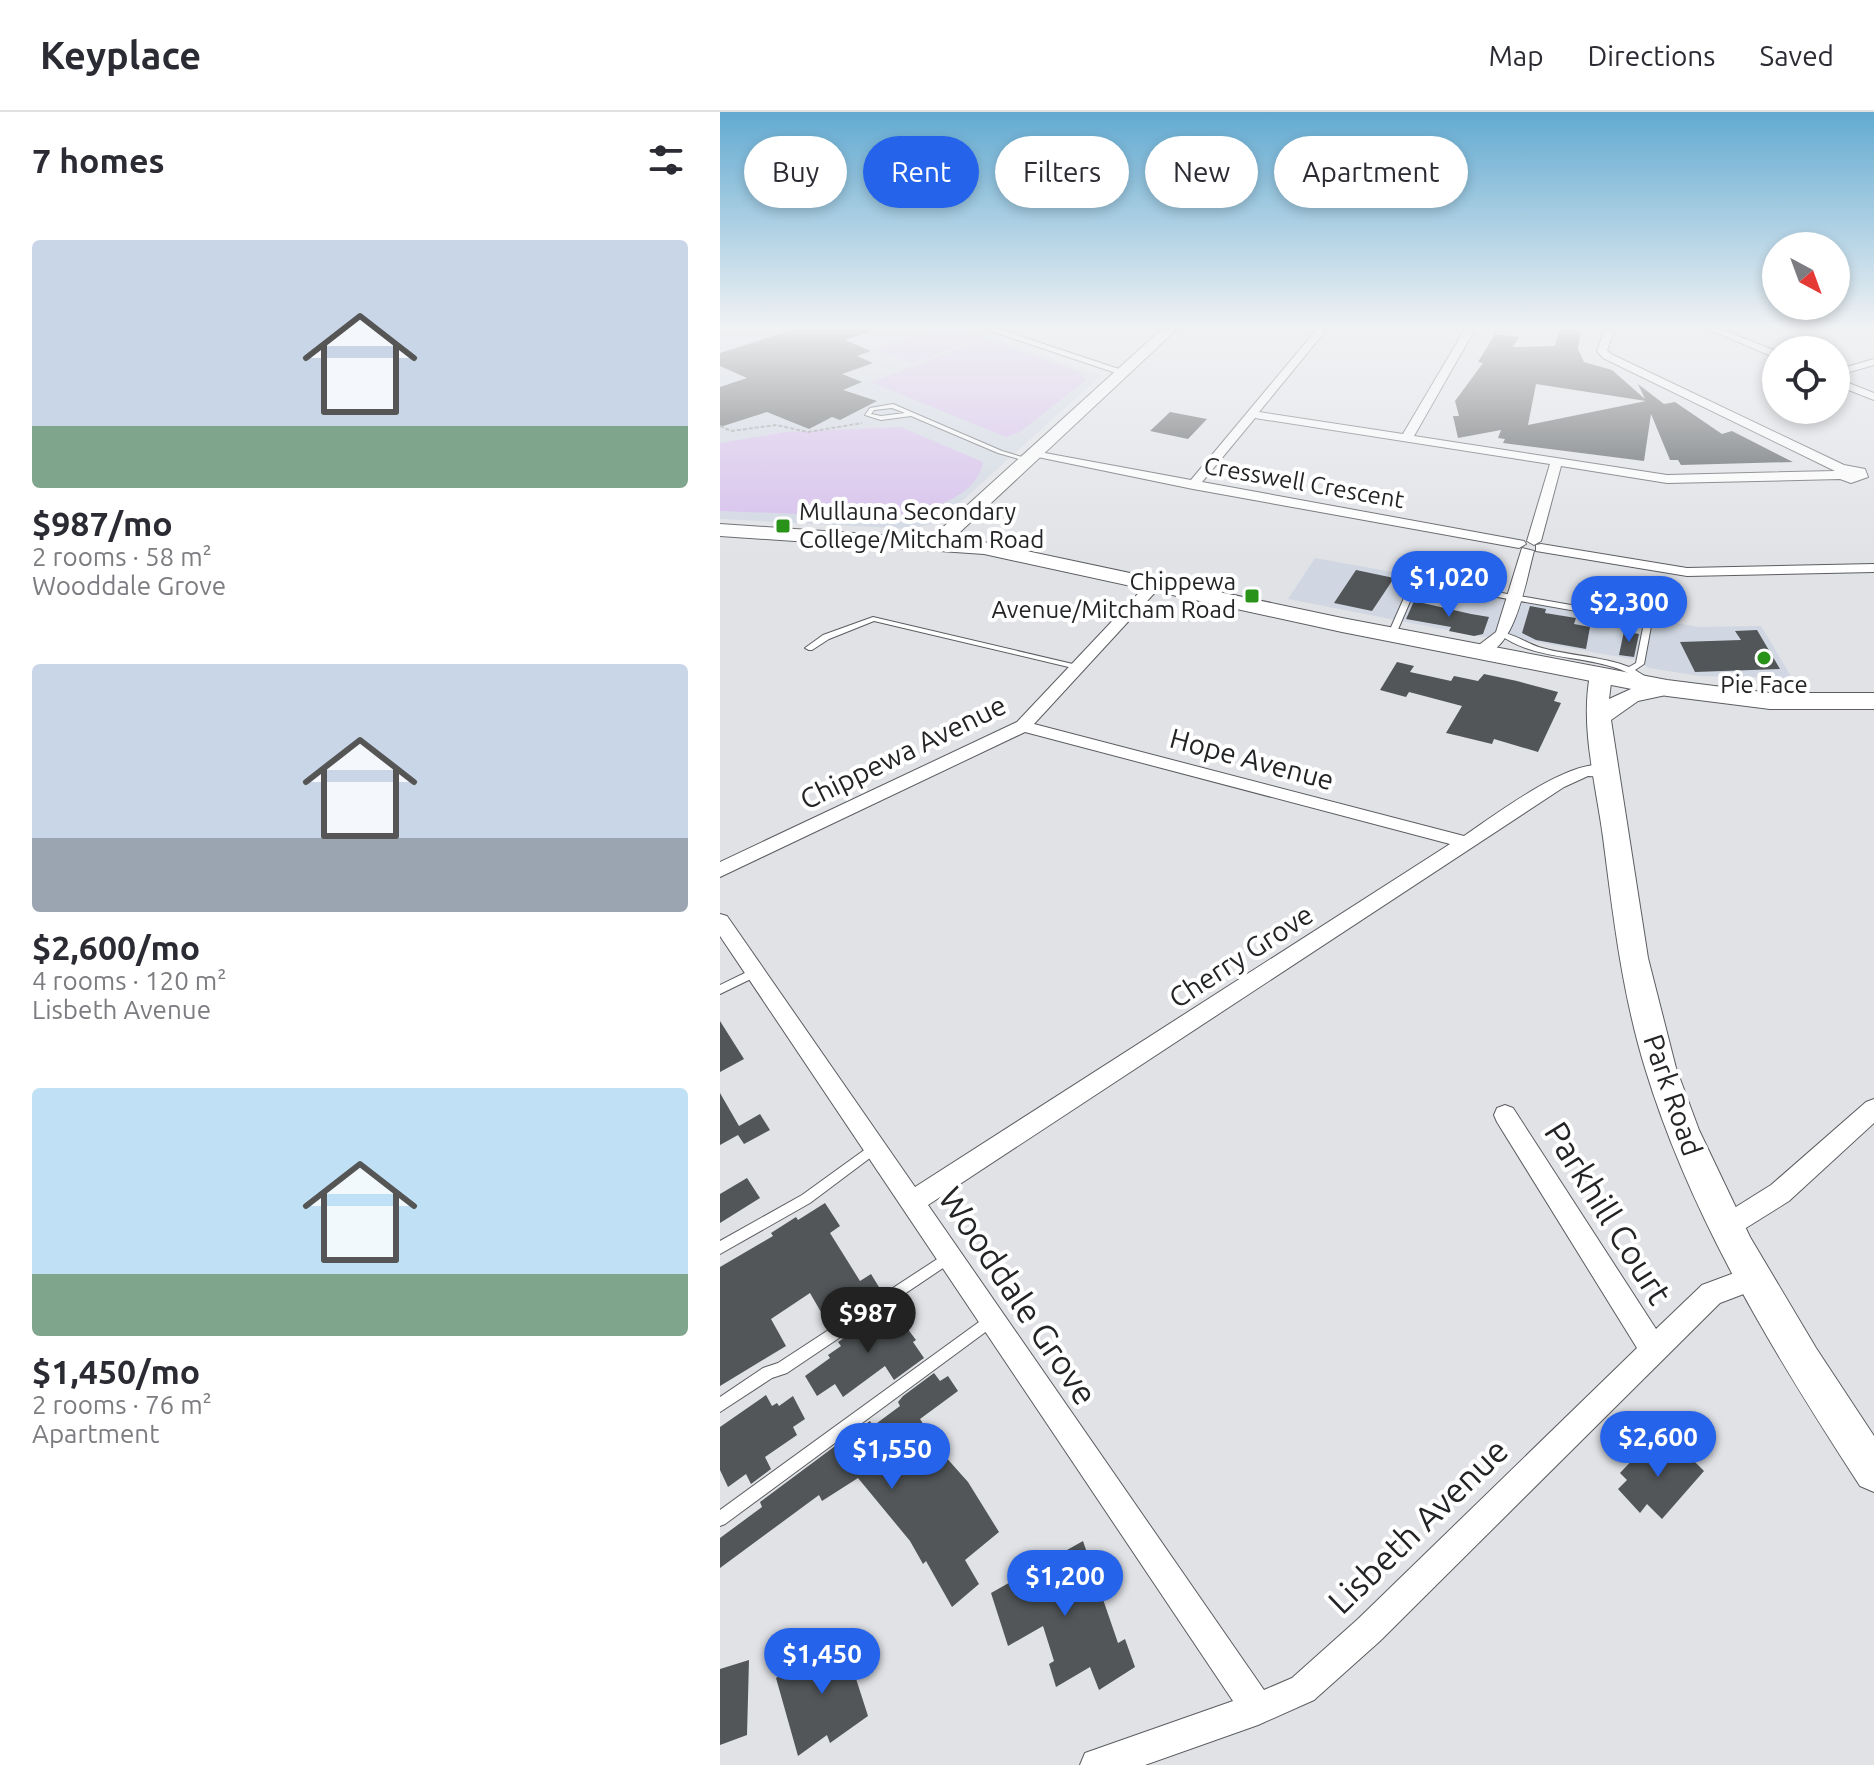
<!DOCTYPE html>
<html lang="en">
<head>
<meta charset="utf-8">
<style>
  :root { --surface:#fff; --page:#f7f7f7; --text:#2b2b33; --muted:#7c7c81; --line:#e1e1e2; --accent:#2563eb }
  body { margin:0; font-family:Ubuntu,sans-serif; background:var(--page); color:var(--text); height:100vh; display:flex; flex-direction:column; font-size:30px; white-space:nowrap }
  * { box-sizing:border-box; margin:0 }
  p { font-size:26px; color:var(--muted) }
  .icon { flex:none; width:44px; height:44px; fill:none; stroke:currentColor; stroke-width:2; stroke-linecap:round; stroke-linejoin:round }
  .map { position:relative; flex:1; overflow:hidden }
  .details { display:flex; flex-direction:column; background:var(--surface); width:720px }
  .details>* { flex:none }
  .top-card { position:absolute; left:24px; top:24px; width:760px; height:72px; display:flex; gap:16px }
  .needle { width:52px; rotate:139deg }
  .controls { position:absolute; left:1042px; top:120px; display:grid; gap:16px }
  .controls a { display:grid; place-items:center; width:88px; height:88px; border-radius:50%; background:var(--surface); box-shadow:0 4px 12px #0003; font-size:40px }
  .price { position:absolute; translate:-50% -68px; padding:0 18px; border-radius:28px; background:var(--accent); color:#fff; font-size:26px; line-height:52px; filter:drop-shadow(0 2px 4px #0008) }
  .price::after { content:''; position:absolute; left:50%; top:48px; width:24px; height:18px; margin-left:-12px; background:inherit; clip-path:polygon(0 0,100% 0,50% 100%) }
  .price.active { background:#222; color:#fff }
  ul { padding:0; list-style:none }
  li { display:grid; align-content:center; gap:16px; height:424px; padding:0 32px }
  li span { display:grid; place-items:center; height:248px; border-radius:8px; color:#555 }
  li>.icon { margin-inline-start:auto }
  span .icon { width:144px; height:144px; fill:#fffc; stroke-width:1 }
  li b { font-size:34px }
  h2 { display:flex; justify-content:space-between; align-items:center; height:96px; padding:0 32px; font-size:34px }
  .tag { padding:0 28px; border-radius:36px; background:var(--surface); box-shadow:0 4px 12px #0003; font-size:28px; line-height:72px }
  .tag.active { background:var(--accent); color:#fff }
  header { display:flex; align-items:center; gap:48px; box-sizing:border-box; height:112px; padding:0 40px; background:var(--surface); border-bottom:2px solid var(--line) }
  header strong { font-size:38px }
  nav { display:flex; gap:44px; margin-inline-start:auto; font-size:28px }
  main { display:flex; flex:1; min-height:0 }
  .map>svg:first-child { display:block }
  .built { fill:#d0d7e2 }
  .green { fill:#d5bcec }
  .building { fill:#525658; fill-rule:evenodd }
  .lines { fill:none; stroke-linecap:round; stroke-linejoin:round }
  .lane-casing { stroke:#5b5d60; stroke-width:2 }
  .street-casing { stroke:#5b5d60; stroke-width:2 }
  .secondary-casing { stroke:#5b5d60; stroke-width:2 }
  .primary-casing { stroke:#5b5d60; stroke-width:2 }
  .path { stroke:#999b9e; stroke-width:2; stroke-dasharray:4 2; stroke-linecap:butt }
  .lane { fill:#fff; fill-rule:evenodd }
  .street { fill:#fff; fill-rule:evenodd }
  .secondary { fill:#fff; fill-rule:evenodd }
  .primary { fill:#fff; fill-rule:evenodd }
  .poi-dot { fill:#299319; stroke:#fff; stroke-width:3 }
  .labels { text-anchor:middle; stroke-width:8; stroke-linejoin:round; paint-order:stroke }
  .far-street-label { font-size:24px; fill:#232426; stroke:#fff }
  .far-poi-label { font-size:24px; fill:#232426; stroke:#fff; text-anchor:start }
  .street-label { font-size:28px; fill:#232426; stroke:#fff }
  .near-street-label { font-size:34px; fill:#232426; stroke:#fff }
</style>
</head>
<body>
<header>
<strong>Keyplace</strong>
<nav><a>Map</a><a>Directions</a><a>Saved</a></nav>
</header>
<main>
<section class="details">
<h2>7 homes<svg class="icon" aria-label="filters" viewBox="0 0 24 24"><path d="M4 7h16M4 17h16"/><circle cx="9" cy="7" r="2"/><circle cx="15" cy="17" r="2"/></svg></h2>
<ul>
<li><span style="background:linear-gradient(#c9d6e8 75%,#7fa58c 0)"><svg class="icon" aria-label="home" viewBox="0 0 24 24"><path d="M3 11l9-7 9 7M6 9v11h12V9"/></svg></span><div><b>$987/mo</b><p>2 rooms · 58 m²</p><p>Wooddale Grove</p></div></li>
<li><span style="background:linear-gradient(#c9d6e8 70%,#9aa5b1 0)"><svg class="icon" aria-label="home" viewBox="0 0 24 24"><path d="M3 11l9-7 9 7M6 9v11h12V9"/></svg></span><div><b>$2,600/mo</b><p>4 rooms · 120 m²</p><p>Lisbeth Avenue</p></div></li>
<li><span style="background:linear-gradient(#bfe0f5 75%,#7fa58c 0)"><svg class="icon" aria-label="home" viewBox="0 0 24 24"><path d="M3 11l9-7 9 7M6 9v11h12V9"/></svg></span><div><b>$1,450/mo</b><p>2 rooms · 76 m²</p><p>Apartment</p></div></li>
</ul>
</section>
<div class="map">
<svg width="1154" height="1653" viewBox="0 0 1154 1653">
  <rect width="100%" height="100%" fill="#e0e2e6"/>
  <path class="built" d="M 0,217 L 251,217 L 380,264 L 219,410 L 190,417 L 0,407 Z
    M 595,446 L 979,515 L 1041,514 L 1072,566 L 979,564 L 929,556 L 917,548 L 811,529 L 758,524 L 568,487 Z"/>
  <path class="green" d="M 217,217 L 242,217 L 264,225 L 191,251 L 157,237 Z
    M 267,227 L 359,260 L 366,268 L 300,320 L 286,325 L 151,270 Z
    M 181,315 L 263,350 C 256,391 193,402 159,405 L 0,399 L 0,331 L 65,320 Z"/>
  <path class="building" d="M 75,217 L 149,217 L 149,220 L 125,228 L 151,239 L 137,244 L 153,251 L 122,262 L 142,270 L 123,278 L 157,289 L 120,308 L 112,305 L 89,317 L 47,300 L 0,315 L 0,275 L 27,266 L 0,254 L 0,241 Z
    M 840,217 L 861,218 L 858,237 L 864,250 L 892,258 L 925,287 L 918,272 L 944,292 L 955,290 L 1002,322 L 1012,319 L 1073,350 L 961,353 L 958,348 L 950,348 L 931,302 L 924,349 L 783,331 L 785,327 L 778,326 L 781,318 L 738,326 L 733,304 L 739,304 L 735,289 L 763,251 L 758,250 L 775,222 L 799,225 L 793,235 L 835,234 ZM 816,272 L 926,289 L 808,313 Z
    M 450,300 L 487,307 L 468,327 L 430,319 Z
    M 636,458 L 674,466 L 652,499 L 614,491 Z
    M 694,489 L 751,502 L 769,505 L 763,522 L 754,524 L 729,519 L 731,515 L 686,507 Z
    M 810,494 L 826,497 L 825,501 L 856,506 L 854,512 L 870,515 L 866,537 L 816,528 L 802,521 Z
    M 1037,518 L 1060,557 L 975,560 L 960,530 L 1021,528 L 1015,519 Z
    M 904,519 L 919,522 L 914,545 L 899,543 Z
    M 677,550 L 694,554 L 690,560 L 731,569 L 734,564 L 758,569 L 764,562 L 797,569 L 838,580 L 834,589 L 841,591 L 818,640 L 774,627 L 772,632 L 739,624 L 726,621 L 742,594 L 689,580 L 686,585 L 660,578 Z
    M 0,909 L 24,947 L 0,960 Z
    M 0,981 L 19,1014 L 40,1002 L 50,1018 L 24,1032 L 18,1023 L 0,1033 Z
    M 27,1066 L 40,1086 L 0,1111 L 0,1082 Z
    M 105,1091 L 120,1114 L 110,1121 L 140,1169 L 151,1162 L 162,1180 L 109,1214 L 90,1181 L 51,1207 L 66,1234 L 0,1274 L 0,1155 L 53,1124 L 51,1121 L 76,1105 L 78,1108 Z
    M 171,1195 L 196,1228 L 193,1230 L 204,1246 L 174,1268 L 165,1254 L 123,1285 L 115,1272 L 97,1284 L 85,1264 L 110,1246 L 108,1243 L 121,1234 L 118,1230 Z
    M 214,1261 L 220,1269 L 228,1264 L 238,1279 L 200,1307 L 210,1322 L 207,1324 L 248,1370 L 279,1420 L 245,1448 L 259,1472 L 232,1495 L 206,1449 L 203,1452 L 190,1429 L 138,1366 L 102,1389 L 99,1383 L 0,1456 L 0,1426 L 42,1395 L 40,1390 L 138,1317 L 150,1309 L 153,1314 L 180,1294 L 178,1290 L 183,1284 Z
    M 46,1283 L 52,1294 L 57,1291 L 59,1294 L 73,1284 L 85,1307 L 73,1315 L 77,1323 L 45,1345 L 51,1357 L 31,1372 L 26,1362 L 8,1375 L 0,1358 L 0,1315 Z
    M 933,1326 L 955,1348 L 963,1338 L 984,1359 L 942,1407 L 927,1392 L 920,1401 L 898,1377 L 907,1368 L 900,1361 Z
    M 363,1429 L 398,1531 L 405,1527 L 415,1555 L 379,1578 L 370,1555 L 336,1575 L 329,1552 L 334,1549 L 323,1514 L 288,1534 L 271,1481 Z
    M 122,1523 L 148,1604 L 110,1631 L 107,1623 L 78,1644 L 56,1566 Z
    M 29,1548 L 27,1623 L 0,1633 L 0,1557 Z"/>
  <g class="lines">
    <g class="lane-casing">
      <path id="lane" d="M 173,292 L 282,339 L 312,348 L 309,350 L 278,341 L 191,304 L 161,308 L 145,303 L 150,296 ZM 172,296 L 185,301 L 161,304 L 151,302 L 154,298 Z
        M 696,466 L 931,507 L 932,509 L 924,552 L 915,558 L 934,570 L 930,572 L 927,572 C 916,565 906,559 893,555 C 856,543 812,547 779,522 L 780,520 C 792,521 808,532 822,536 C 850,544 881,544 909,555 L 916,551 L 924,511 L 698,471 L 676,522 L 675,524 L 669,524 L 668,522 L 692,468 Z
        M 153,505 L 357,553 L 361,555 L 357,557 L 154,509 L 109,527 L 92,538 L 89,538 L 85,536 L 103,523 Z
        M 33,857 L 37,858 L 38,861 L 37,864 L 0,882 L 0,873 Z
        M 154,1031 L 158,1032 L 160,1036 L 158,1040 L 90,1091 L 0,1142 L 0,1129 L 82,1083 Z
        M 228,1140 L 232,1142 L 234,1146 L 232,1150 L 67,1261 L 52,1266 L 0,1300 L 0,1285 L 43,1256 L 58,1251 Z
        M 270,1202 L 275,1203 L 277,1208 L 275,1213 L 5,1412 L 0,1414 L 0,1398 Z"/>
    </g>
    <g class="street-casing">
      <path id="street" d="M 265,217 L 279,217 L 408,260 L 399,262 Z
        M 597,217 L 607,217 L 539,300 L 683,322 L 745,217 L 755,217 L 694,324 L 947,363 L 1115,359 L 883,246 L 877,239 L 885,217 L 895,217 L 887,238 L 891,242 L 1124,353 L 1145,357 L 1148,365 L 1131,371 L 1120,367 L 947,371 L 841,354 L 821,429 L 814,433 L 807,429 L 830,352 L 535,306 L 482,370 L 804,429 L 806,432 L 799,436 L 473,377 L 308,343 L 314,339 L 471,368 Z
        M 988,217 L 1000,217 L 1056,239 L 1056,246 Z
        M 1154,247 L 1154,253 L 1116,264 L 1116,258 Z
        M 1116,266 L 1154,281 L 1154,288 L 1116,273 Z
        M 821,432 L 967,456 L 1154,452 L 1154,460 L 967,464 L 816,439 L 816,433 Z
        M 802,436 L 814,439 C 806,467 794,549 755,542 L 755,536 L 776,520 Z
        M 435,468 L 440,469 L 440,475 L 314,612 L 744,724 C 771,706 868,631 896,659 L 887,665 L 868,664 L 844,675 L 208,1093 L 544,1578 L 572,1566 L 638,1507 L 917,1236 L 777,1010 L 774,1003 L 777,996 L 785,993 L 793,996 L 936,1217 L 982,1173 L 1033,1154 L 1042,1157 L 1046,1166 L 1042,1175 L 1000,1191 L 660,1529 L 594,1588 L 538,1613 L 425,1653 L 360,1653 L 365,1641 L 513,1589 L 0,824 L 0,802 L 7,804 L 195,1075 L 730,732 L 305,620 L 0,765 L 0,750 L 297,610 L 430,469 Z
        M 1154,987 L 1154,1011 L 1069,1089 L 1013,1124 L 1004,1127 L 995,1124 L 992,1116 L 995,1108 L 1051,1073 L 1146,990 Z"/>
    </g>
    <g class="secondary-casing">
      <path id="secondary" d="M 442,217 L 457,217 L 224,435 L 210,435 L 208,431 L 210,427 Z
        M 881,556 L 892,563 L 889,587 L 911,577 L 947,569 L 958,576 L 955,581 L 918,589 L 891,608 L 928,846 L 956,956 L 979,1018 L 1030,1125 L 1096,1236 L 1154,1324 L 1154,1380 L 1140,1374 C 1055,1243 971,1107 925,956 C 902,881 893,803 883,725 C 876,673 860,615 870,563 Z"/>
    </g>
    <g class="primary-casing">
      <path id="primary" d="M 0,412 L 264,430 L 622,506 L 947,568 L 1050,581 L 1154,581 L 1154,597 L 1050,597 L 947,584 L 622,520 L 264,442 L 0,424 Z"/>
    </g>
    <path class="path" d="M 0,314 L 11,319 L 56,313 L 88,320 L 142,311"/>
    <use href="#lane" class="lane"/>
    <use href="#street" class="street"/>
    <use href="#secondary" class="secondary"/>
    <use href="#primary" class="primary"/>
  </g>
  <linearGradient id="sky" x2="0" y2="1"><stop stop-color="#62aad1"/><stop offset="0.48" stop-color="#f1f2f4"/><stop offset="1" stop-color="#f1f2f4" stop-opacity="0"/></linearGradient>
  <rect width="1154" height="448" fill="url(#sky)"/>
  <g class="poi-dot">
    <rect x="55" y="406" width="16" height="16" rx="4"/>
    <rect x="524" y="476" width="16" height="16" rx="4"/>
    <circle cx="1044" cy="546" r="8"/>
  </g>
  <g class="labels">
    <g class="far-street-label">
      <text transform="translate(584 371) rotate(10)" y="8">Cresswell Crescent</text>
    </g>
    <g class="far-poi-label">
      <text x="79" y="408">Mullauna Secondary<tspan x="79" dy="28">College/Mitcham Road</tspan></text>
      <text x="516" y="478" text-anchor="end">Chippewa<tspan x="516" dy="28">Avenue/Mitcham Road</tspan></text>
      <text x="1044" y="581" text-anchor="middle">Pie Face</text>
    </g>
    <g class="street-label">
      <text transform="translate(183 640) rotate(-26)" y="10">Chippewa Avenue</text>
      <text transform="translate(532 647) rotate(15)" y="10">Hope Avenue</text>
      <text transform="translate(521 844) rotate(-33)" y="10">Cherry Grove</text>
      <text transform="translate(953 983) rotate(71)" y="10">Park Road</text>
    </g>
    <g class="near-street-label">
      <text transform="translate(888 1101) rotate(58)" y="12">Parkhill Court</text>
      <text transform="translate(298 1184) rotate(56)" y="12">Wooddale Grove</text>
      <text transform="translate(698 1414) rotate(-44)" y="12">Lisbeth Avenue</text>
    </g>
  </g>
</svg>
<div class="controls">
<a><svg class="needle" viewBox="-14 -14 28 28"><path d="M0-13l5 13h-10z" fill="#e53935"/><path d="M0 13l5-13h-10z" fill="#7c7c81"/></svg></a>
<a><svg class="icon" aria-label="locate" viewBox="0 0 24 24"><circle cx="12" cy="12" r="6"/><path d="M12 2v4M12 18v4M2 12h4M18 12h4"/></svg></a>
</div>
<b class="price" style="left:729px;top:507px">$1,020</b>
<b class="price" style="left:909px;top:532px">$2,300</b>
<b class="price active" style="left:148px;top:1243px">$987</b>
<b class="price" style="left:938px;top:1367px">$2,600</b>
<b class="price" style="left:172px;top:1379px">$1,550</b>
<b class="price" style="left:345px;top:1506px">$1,200</b>
<b class="price" style="left:102px;top:1584px">$1,450</b>
<div class="top-card">
<a class="tag">Buy</a>
<a class="tag active">Rent</a>
<a class="tag">Filters</a>
<a class="tag">New</a>
<a class="tag">Apartment</a>
</div>
</div>
</main>
</body>
</html>
